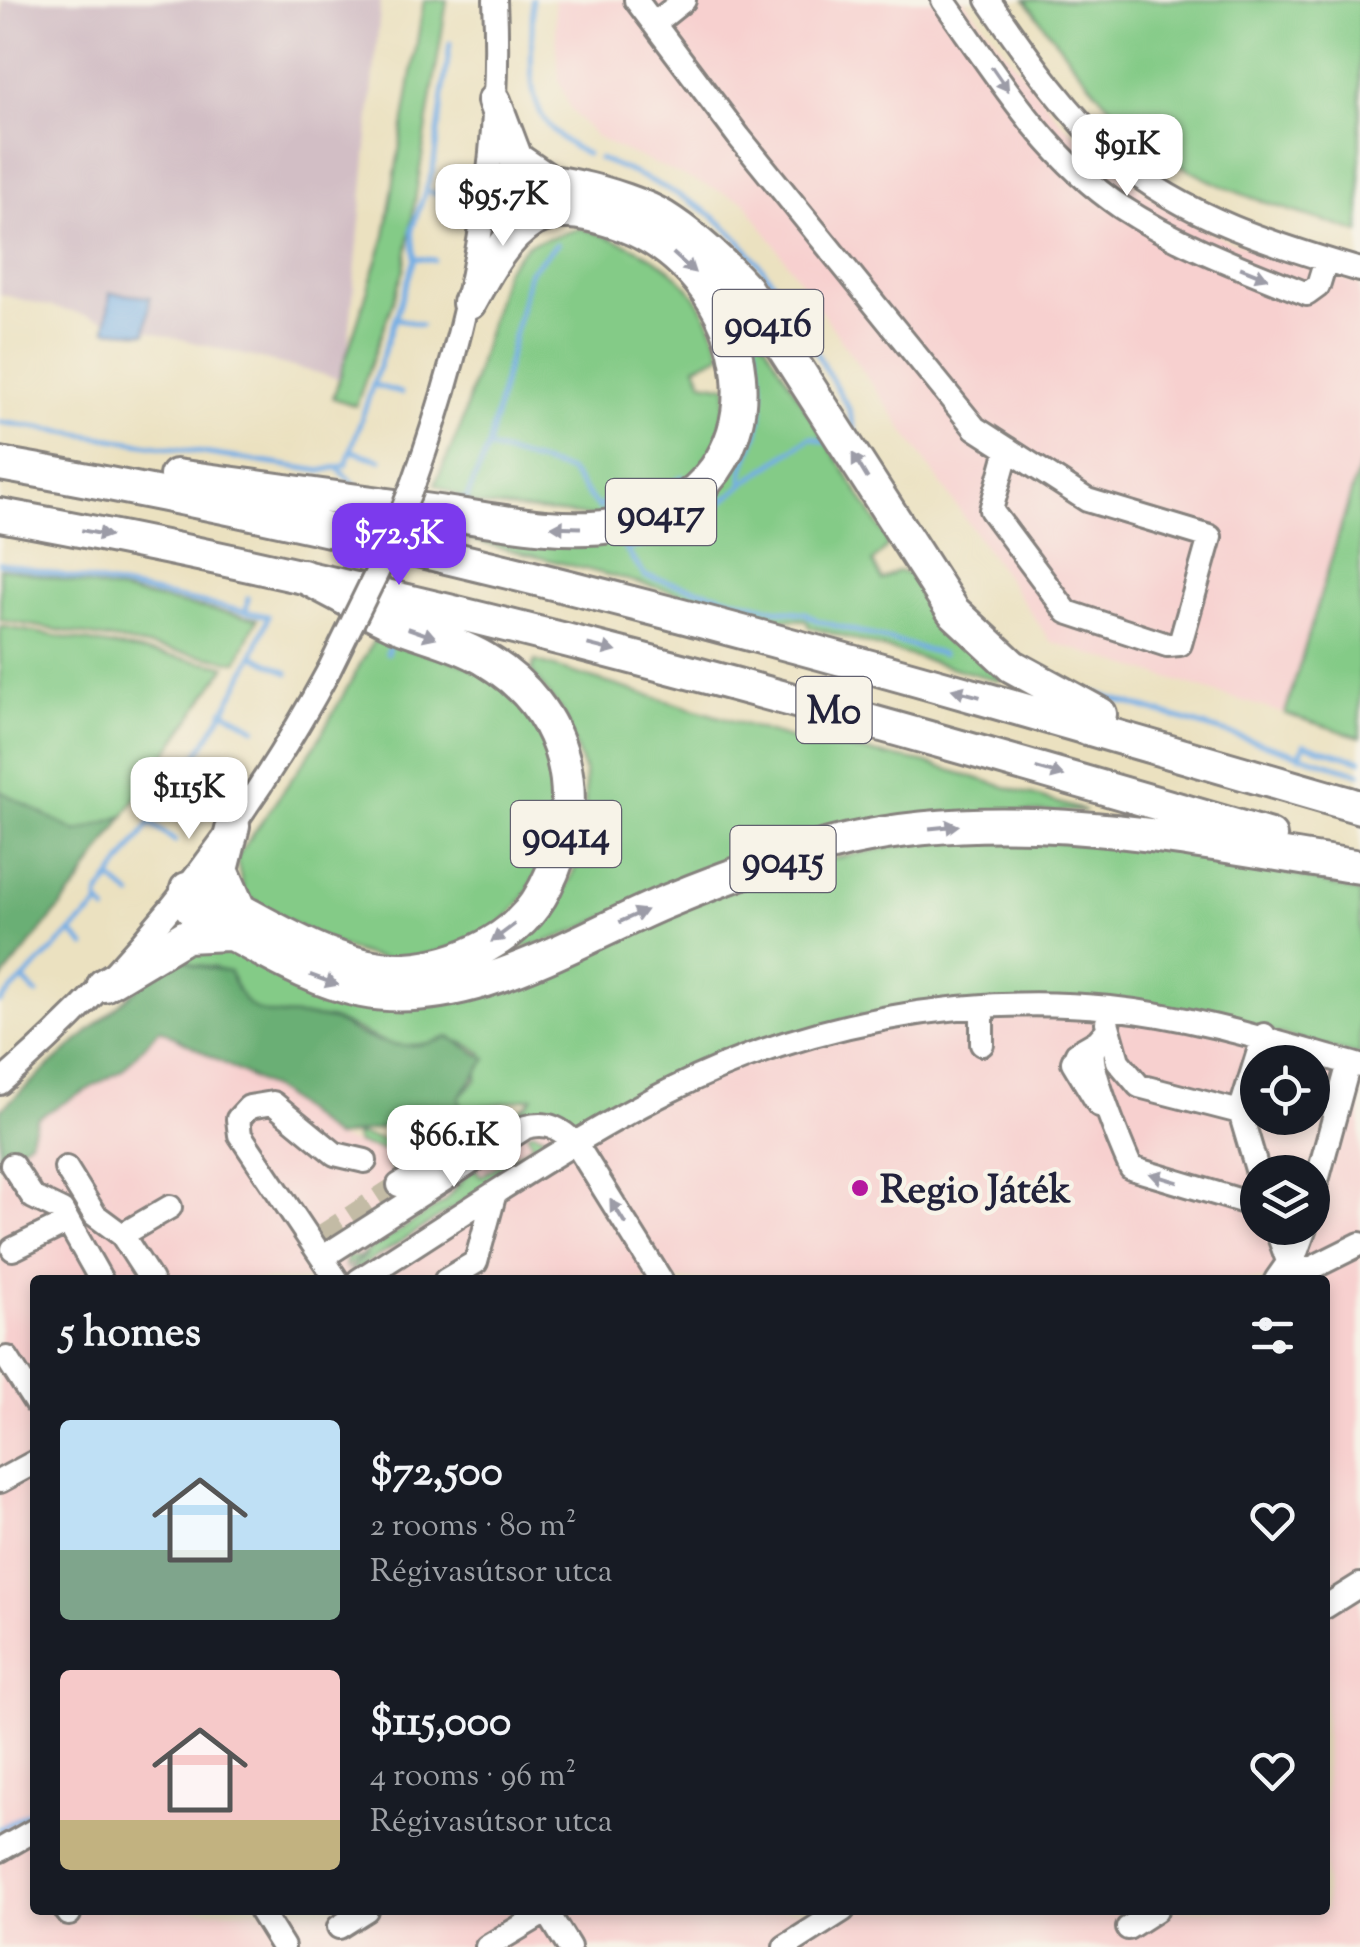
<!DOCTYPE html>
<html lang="en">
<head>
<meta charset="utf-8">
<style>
  :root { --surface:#171b24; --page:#242831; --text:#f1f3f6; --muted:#9ea1a6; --accent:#7c3aed }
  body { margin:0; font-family:"Sorts Mill Goudy",serif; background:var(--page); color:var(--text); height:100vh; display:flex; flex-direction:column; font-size:38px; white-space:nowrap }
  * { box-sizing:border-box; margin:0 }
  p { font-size:32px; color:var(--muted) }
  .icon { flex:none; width:55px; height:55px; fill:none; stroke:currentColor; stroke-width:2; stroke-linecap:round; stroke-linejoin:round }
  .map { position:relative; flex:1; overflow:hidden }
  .details { position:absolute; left:30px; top:1275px; width:1300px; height:640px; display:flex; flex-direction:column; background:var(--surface); border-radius:10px; box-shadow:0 5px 15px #0003 }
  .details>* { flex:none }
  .controls { position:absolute; left:1240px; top:1045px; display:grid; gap:20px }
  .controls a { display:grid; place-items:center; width:90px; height:90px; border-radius:50%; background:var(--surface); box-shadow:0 5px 15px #0003; font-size:50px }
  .price { position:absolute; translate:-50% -85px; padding:0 22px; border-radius:20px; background:#fff; color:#222; font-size:32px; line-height:65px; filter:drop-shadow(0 2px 5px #0008) }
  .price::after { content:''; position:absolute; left:50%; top:60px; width:30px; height:22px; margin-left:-15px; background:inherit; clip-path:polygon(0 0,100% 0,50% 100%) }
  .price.current { background:var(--accent); color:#fff }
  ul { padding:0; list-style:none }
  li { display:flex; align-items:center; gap:30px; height:250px; padding:0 30px }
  li span { display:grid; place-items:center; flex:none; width:280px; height:200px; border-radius:10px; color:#555 }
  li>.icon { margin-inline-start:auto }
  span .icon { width:120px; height:120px; fill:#fffc; stroke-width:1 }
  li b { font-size:42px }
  h2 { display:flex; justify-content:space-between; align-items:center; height:120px; padding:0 30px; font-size:42px }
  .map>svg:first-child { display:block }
  .built { fill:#f7d0cf; fill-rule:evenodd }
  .industrial { fill:#d2bec5 }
  .green { fill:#84cb87; stroke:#537661; stroke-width:2.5 }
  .forest { fill:#6baf74; stroke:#466858; stroke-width:2.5 }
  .water { fill:#75aee5; stroke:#4c6890; stroke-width:2.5 }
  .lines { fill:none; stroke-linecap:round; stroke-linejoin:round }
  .stream { stroke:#75aee5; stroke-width:5 }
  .minor-tunnel { stroke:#c3bba5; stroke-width:22; stroke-dasharray:22 11; stroke-linecap:butt }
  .minor-casing { stroke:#86827e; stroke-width:28 }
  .highway-casing { stroke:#86827e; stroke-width:38 }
  .minor { stroke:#fff; stroke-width:22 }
  .highway { stroke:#fff; stroke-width:32 }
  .minor-bridge-casing { stroke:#86827e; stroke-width:28; stroke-linecap:butt }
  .minor-bridge { stroke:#fff; stroke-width:22 }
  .oneway { fill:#9c9ca7 }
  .poi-dot { fill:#b5179e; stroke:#f7f3e8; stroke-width:4 }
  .labels { text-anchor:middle; stroke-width:9; stroke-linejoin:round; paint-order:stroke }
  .shield { fill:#f7f3e8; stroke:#62616f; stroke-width:2.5 }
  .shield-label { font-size:38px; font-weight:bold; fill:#22223b }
  .poi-label { font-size:40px; font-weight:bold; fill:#22223b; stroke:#f7f3e8; text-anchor:start }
</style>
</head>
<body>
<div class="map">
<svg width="1360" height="1947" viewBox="0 0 1360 1947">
  <rect width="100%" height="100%" fill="#f7f3e8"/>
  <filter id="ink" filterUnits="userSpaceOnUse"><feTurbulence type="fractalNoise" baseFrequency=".01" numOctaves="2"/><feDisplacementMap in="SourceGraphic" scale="20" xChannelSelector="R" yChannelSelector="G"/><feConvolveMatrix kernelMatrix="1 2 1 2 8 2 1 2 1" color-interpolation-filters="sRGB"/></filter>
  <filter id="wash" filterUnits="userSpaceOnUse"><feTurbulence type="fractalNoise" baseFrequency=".0048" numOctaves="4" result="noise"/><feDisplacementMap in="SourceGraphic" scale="40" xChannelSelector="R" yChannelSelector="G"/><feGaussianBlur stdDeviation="2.25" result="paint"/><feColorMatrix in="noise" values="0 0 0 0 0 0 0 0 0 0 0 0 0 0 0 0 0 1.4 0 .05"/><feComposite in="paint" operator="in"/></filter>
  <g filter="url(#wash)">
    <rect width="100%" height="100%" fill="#ebe1c0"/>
    <path class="built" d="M 554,0 L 964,0 L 1063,124 L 1153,198 L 1191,223 L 1230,241 L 1360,284 L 1360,463 L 1285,714 L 1051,642 L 745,202 L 615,147 L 595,136 L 570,109 L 559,80 Z
      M 1004,997 L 1360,1056 L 1360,1947 L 0,1947 L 0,1139 L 161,1028 L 281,1094 L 334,1138 L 389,1151 L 387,1163 L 455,1147 L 537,1117 L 583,1126 L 692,1070 ZM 1258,1062 L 1312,1062 L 1312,1118 L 1258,1118 ZM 1258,1172 L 1312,1172 L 1312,1228 L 1258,1228 ZM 35,1280 L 1325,1280 L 1325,1910 L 35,1910 Z"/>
    <path class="industrial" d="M 2,0 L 381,0 L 345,380 L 0,294 Z"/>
    <path class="green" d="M 424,0 L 447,0 L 404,270 L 356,406 L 333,398 L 385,236 Z
      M 1025,0 L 1360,0 L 1360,233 C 1306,214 1245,200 1195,173 C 1122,135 1074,64 1025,0 Z
      M 581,228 C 655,251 699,276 722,354 L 696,366 L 703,382 L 728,386 L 721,436 L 699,471 L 666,499 L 598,517 L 477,505 L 435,484 L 461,426 L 505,270 L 528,244 Z
      M 742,306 L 887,539 L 887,547 L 873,562 L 882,580 L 897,571 L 910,574 L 969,649 L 1001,677 L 999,681 L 809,627 L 806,620 L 780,619 L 432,530 L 433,525 C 496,532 569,549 632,538 C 707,524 760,449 757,375 C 756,351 745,330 736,309 Z
      M 1360,463 L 1360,737 L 1285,714 Z
      M 0,568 L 15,570 L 257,619 L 237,662 L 0,620 Z
      M 0,626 L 226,666 L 124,816 L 77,832 L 0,791 Z
      M 374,640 C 417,653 475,659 509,690 C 531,710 558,759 559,790 C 560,838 529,909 486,934 C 466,945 428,956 405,959 C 359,965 282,919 245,895 L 236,858 L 314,747 Z
      M 535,661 L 789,738 L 923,762 L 1085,811 C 968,812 843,819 732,858 C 674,878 570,945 514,948 L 569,882 L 585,843 L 585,773 L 563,713 L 531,671 Z
      M 931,839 L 1151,844 L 1289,873 L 1360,893 L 1360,1056 L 1202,1014 L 858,1016 L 588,1124 L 537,1117 L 455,1147 L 396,1178 L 387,1163 L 389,1151 L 357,1144 L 354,1134 L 397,1143 L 417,1153 C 433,1146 444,1135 459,1128 C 483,1118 517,1121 533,1097 L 462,1111 L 458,1098 L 476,1080 L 483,1053 C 436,1025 450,1050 412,1048 C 381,1046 360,1028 333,1020 C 308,1013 273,1022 249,1008 C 237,1001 225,978 215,967 L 194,965 L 176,954 L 219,944 L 399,1005 L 805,864 Z
      M 533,1131 L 558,1142 L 356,1270 L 349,1270 L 368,1254 L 345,1267 L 347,1256 L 358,1257 L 443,1203 L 473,1166 L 481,1176 L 533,1144 L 527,1133 Z"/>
    <path class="forest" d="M 0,791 L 77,832 L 124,816 L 79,884 L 0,982 Z
      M 176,954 L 194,965 L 230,972 C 247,1030 286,1009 331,1020 C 341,1022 350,1031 359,1034 C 392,1048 416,1049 449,1037 L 487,1059 L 459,1097 L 462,1111 L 334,1138 L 281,1094 L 160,1029 L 122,1070 L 37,1118 L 30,1140 L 0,1161 L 0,1110 Z"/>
    <path class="water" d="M 110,293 L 150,297 L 146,333 L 106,330 Z"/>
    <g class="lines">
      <path class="stream" d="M 532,0 C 535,68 514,118 586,154
        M 599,159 C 638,174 677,191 710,214 C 768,256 812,348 849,409 L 855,431
        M 426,191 L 444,195
        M 415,258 L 434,260
        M 395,318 L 421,325
        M 374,385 L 401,393
        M 0,422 L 321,471 L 346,465 L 415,259 L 412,229 L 433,170 L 450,43
        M 488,448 L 569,471 L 599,509
        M 352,451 L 381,460
        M 339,470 L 356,485
        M 743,484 L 811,437 L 825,442
        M 460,500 L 466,500 L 488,448 L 529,272 L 557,244
        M 597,506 L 656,495 L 682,477
        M 620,542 L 645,576 L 778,610 L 805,613 L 818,621 L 942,654
        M 625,549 C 671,543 709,515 743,484 C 739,466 754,448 758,431 C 767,393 760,355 747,319
        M 0,563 L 268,616 C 236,713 159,809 100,893 L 98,901 L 106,911
        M 246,611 L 248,598
        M 387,653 L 392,635
        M 255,656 L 288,673
        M 1091,692 L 1360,773
        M 223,710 L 255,728
        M 1300,756 L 1304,744 L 1360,760
        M 186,767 L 216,786
        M 150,823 L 175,841
        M 111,879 L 132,896
        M 71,932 L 85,946
        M 23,980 L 37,994
        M 0,1002 L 100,904
        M 0,1829 L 35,1809"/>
    </g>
  </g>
  <g filter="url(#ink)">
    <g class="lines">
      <path class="minor-tunnel" d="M 323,1235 L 399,1185"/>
      <g class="minor-casing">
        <path id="minor" d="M 636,0 L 739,137 L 975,428 L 1087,500 L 1210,537 L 1180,644 L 1167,645 L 1067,612 L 991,510 L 1008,449
          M 943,0 C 995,73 1045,156 1121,207 C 1179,245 1244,269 1307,294 L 1318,286 L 1326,260
          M 988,0 C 1027,56 1067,114 1118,160 C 1184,217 1278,246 1360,270
          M 654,24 L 684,0
          M 414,482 C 469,329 503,164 495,0
          M 982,1007 L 982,1044
          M 1107,1022 L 1118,1061 L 1139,1086 L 1240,1112 L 1258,1173
          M 1106,1032 C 1100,1038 1095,1043 1093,1052 C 1090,1071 1122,1148 1131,1168 L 1258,1206
          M 1096,1042 L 1077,1053 L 1073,1062 L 1099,1105
          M 0,1083 C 135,967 245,826 329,670
          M 1240,1112 L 1264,1035
          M 12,1165 L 33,1197 L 62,1211 L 101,1280
          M 66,1168 L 95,1215 L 122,1235 L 151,1280
          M 399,1185 L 439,1161 L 467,1150
          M 1312,1199 L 1349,1063
          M 1276,1228 L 1289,1264
          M 122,1235 L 170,1207
          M 13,1249 L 68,1222
          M 323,1257 L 526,1127 C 549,1121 561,1129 576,1144 L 661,1280
          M 1289,1264 L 1310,1269 L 1360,1244
          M 337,1280 L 240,1135 L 238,1119 L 249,1107 L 273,1103 L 335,1154 L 365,1161
          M 359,1280 C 461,1216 562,1145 669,1091 C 801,1024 962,993 1110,1008 C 1197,1017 1277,1043 1360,1066
          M 446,1280 L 476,1262 L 494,1196
          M 1276,1280 L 1297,1250 L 1305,1228
          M 7,1358 L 35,1402
          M 0,1481 L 35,1462
          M 1325,1607 L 1360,1585
          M 0,1850 L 35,1830
          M 66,1910 L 69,1914
          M 260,1910 L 283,1947
          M 546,1910 L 569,1947
          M 339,1927 L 366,1910
          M 1128,1928 L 1156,1910
          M 487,1947 L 549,1910
          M 785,1947 L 843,1910"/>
      </g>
      <g class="highway-casing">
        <path id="highway" d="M 494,101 L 516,159 L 548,181
          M 559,210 C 536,206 499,207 485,187 C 520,166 629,196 663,217 C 695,237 720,261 745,288 L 953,611 L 1012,666 L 1100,714
          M 0,464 C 461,544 911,677 1360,807
          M 176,476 C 264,488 351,500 439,512 C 497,520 560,535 619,525 C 800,492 762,262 606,219 C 582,212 556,207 533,220 C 503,238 485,274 469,303
          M 0,515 C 431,593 850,714 1270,836
          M 303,576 C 332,591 361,608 391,622 C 421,635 454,641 483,658 C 570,709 589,801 545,888 C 520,938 460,966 406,969 C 349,971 298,942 249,915 C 230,905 209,890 187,889 L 192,909 L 204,920 C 256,945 305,979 362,991 C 467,1011 571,942 663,903 C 723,878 785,855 849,840 C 1019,802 1192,842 1360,867
          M 233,826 L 222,870 L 239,909
          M 104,985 L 186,936 L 228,934"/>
      </g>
      <use href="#minor" class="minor"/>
      <use href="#highway" class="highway"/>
      <g class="minor-bridge-casing">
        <path id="minor-bridge" d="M 329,670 L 379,568 L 414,482"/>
      </g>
      <use href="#minor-bridge" class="minor-bridge"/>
    </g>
    <defs><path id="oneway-solid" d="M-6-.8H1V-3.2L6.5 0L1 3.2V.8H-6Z" transform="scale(2.5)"/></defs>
    <g class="oneway">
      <use href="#oneway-solid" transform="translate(1000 79) rotate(55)"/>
      <use href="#oneway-solid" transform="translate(684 263) rotate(42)"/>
      <use href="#oneway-solid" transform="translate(1254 273) rotate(22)"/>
      <use href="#oneway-solid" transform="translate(860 466) rotate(-121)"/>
      <use href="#oneway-solid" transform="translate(566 527) rotate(-178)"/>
      <use href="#oneway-solid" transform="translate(96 533) rotate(11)"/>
      <use href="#oneway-solid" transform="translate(422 633) rotate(19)"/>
      <use href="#oneway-solid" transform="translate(602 648) rotate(14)"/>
      <use href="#oneway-solid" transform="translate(966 693) rotate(-165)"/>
      <use href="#oneway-solid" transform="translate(1050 772) rotate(16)"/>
      <use href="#oneway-solid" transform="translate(944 827) rotate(-6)"/>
      <use href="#oneway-solid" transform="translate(633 916) rotate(-24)"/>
      <use href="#oneway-solid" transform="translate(503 933) rotate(143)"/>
      <use href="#oneway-solid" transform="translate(324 980) rotate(20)"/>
      <use href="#oneway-solid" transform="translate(1164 1178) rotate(-163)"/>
      <use href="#oneway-solid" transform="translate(618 1212) rotate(-122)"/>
    </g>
  </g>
  <circle class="poi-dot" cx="860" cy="1188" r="10"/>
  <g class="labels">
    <g class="shield">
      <rect x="713" y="290" width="110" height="66" rx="8"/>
      <rect x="606" y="479" width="110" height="66" rx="8"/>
      <rect x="796.5" y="677" width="75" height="66" rx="8"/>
      <rect x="511" y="801" width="110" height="66" rx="8"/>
      <rect x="730.5" y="826" width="105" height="66" rx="8"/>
    </g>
    <g class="shield-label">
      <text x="768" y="336">90416</text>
      <text x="661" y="525">90417</text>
      <text x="834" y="723">M0</text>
      <text x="566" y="847">90414</text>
      <text x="783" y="872">90415</text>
    </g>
    <g class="poi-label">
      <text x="880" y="1202">Regio Játék</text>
    </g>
  </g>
</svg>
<div class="controls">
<a><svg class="icon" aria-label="locate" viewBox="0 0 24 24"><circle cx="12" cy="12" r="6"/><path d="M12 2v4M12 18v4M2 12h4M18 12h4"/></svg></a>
<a><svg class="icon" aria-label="layers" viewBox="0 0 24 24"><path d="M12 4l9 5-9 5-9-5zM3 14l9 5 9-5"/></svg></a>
</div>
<b class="price" style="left:1127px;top:199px">$91K</b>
<b class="price" style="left:503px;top:249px">$95.7K</b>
<b class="price current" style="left:399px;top:588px">$72.5K</b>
<b class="price" style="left:189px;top:842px">$115K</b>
<b class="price" style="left:454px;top:1190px">$66.1K</b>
<section class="details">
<h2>5 homes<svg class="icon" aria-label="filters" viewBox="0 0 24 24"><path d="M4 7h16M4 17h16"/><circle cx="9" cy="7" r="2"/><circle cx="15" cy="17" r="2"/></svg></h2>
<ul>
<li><span style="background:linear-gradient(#bfe0f5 65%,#7fa58c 0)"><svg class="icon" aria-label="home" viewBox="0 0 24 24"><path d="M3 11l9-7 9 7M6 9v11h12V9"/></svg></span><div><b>$72,500</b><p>2 rooms · 80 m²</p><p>Régivasútsor utca</p></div><svg class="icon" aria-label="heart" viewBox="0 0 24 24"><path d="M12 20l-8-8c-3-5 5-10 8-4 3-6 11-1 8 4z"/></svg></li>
<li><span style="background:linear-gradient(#f6c9c9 75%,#c2b280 0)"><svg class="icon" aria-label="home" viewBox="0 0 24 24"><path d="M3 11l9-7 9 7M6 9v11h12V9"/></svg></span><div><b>$115,000</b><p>4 rooms · 96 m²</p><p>Régivasútsor utca</p></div><svg class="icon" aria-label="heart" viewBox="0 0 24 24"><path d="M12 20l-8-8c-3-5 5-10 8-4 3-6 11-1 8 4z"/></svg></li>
</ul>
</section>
</div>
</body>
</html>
